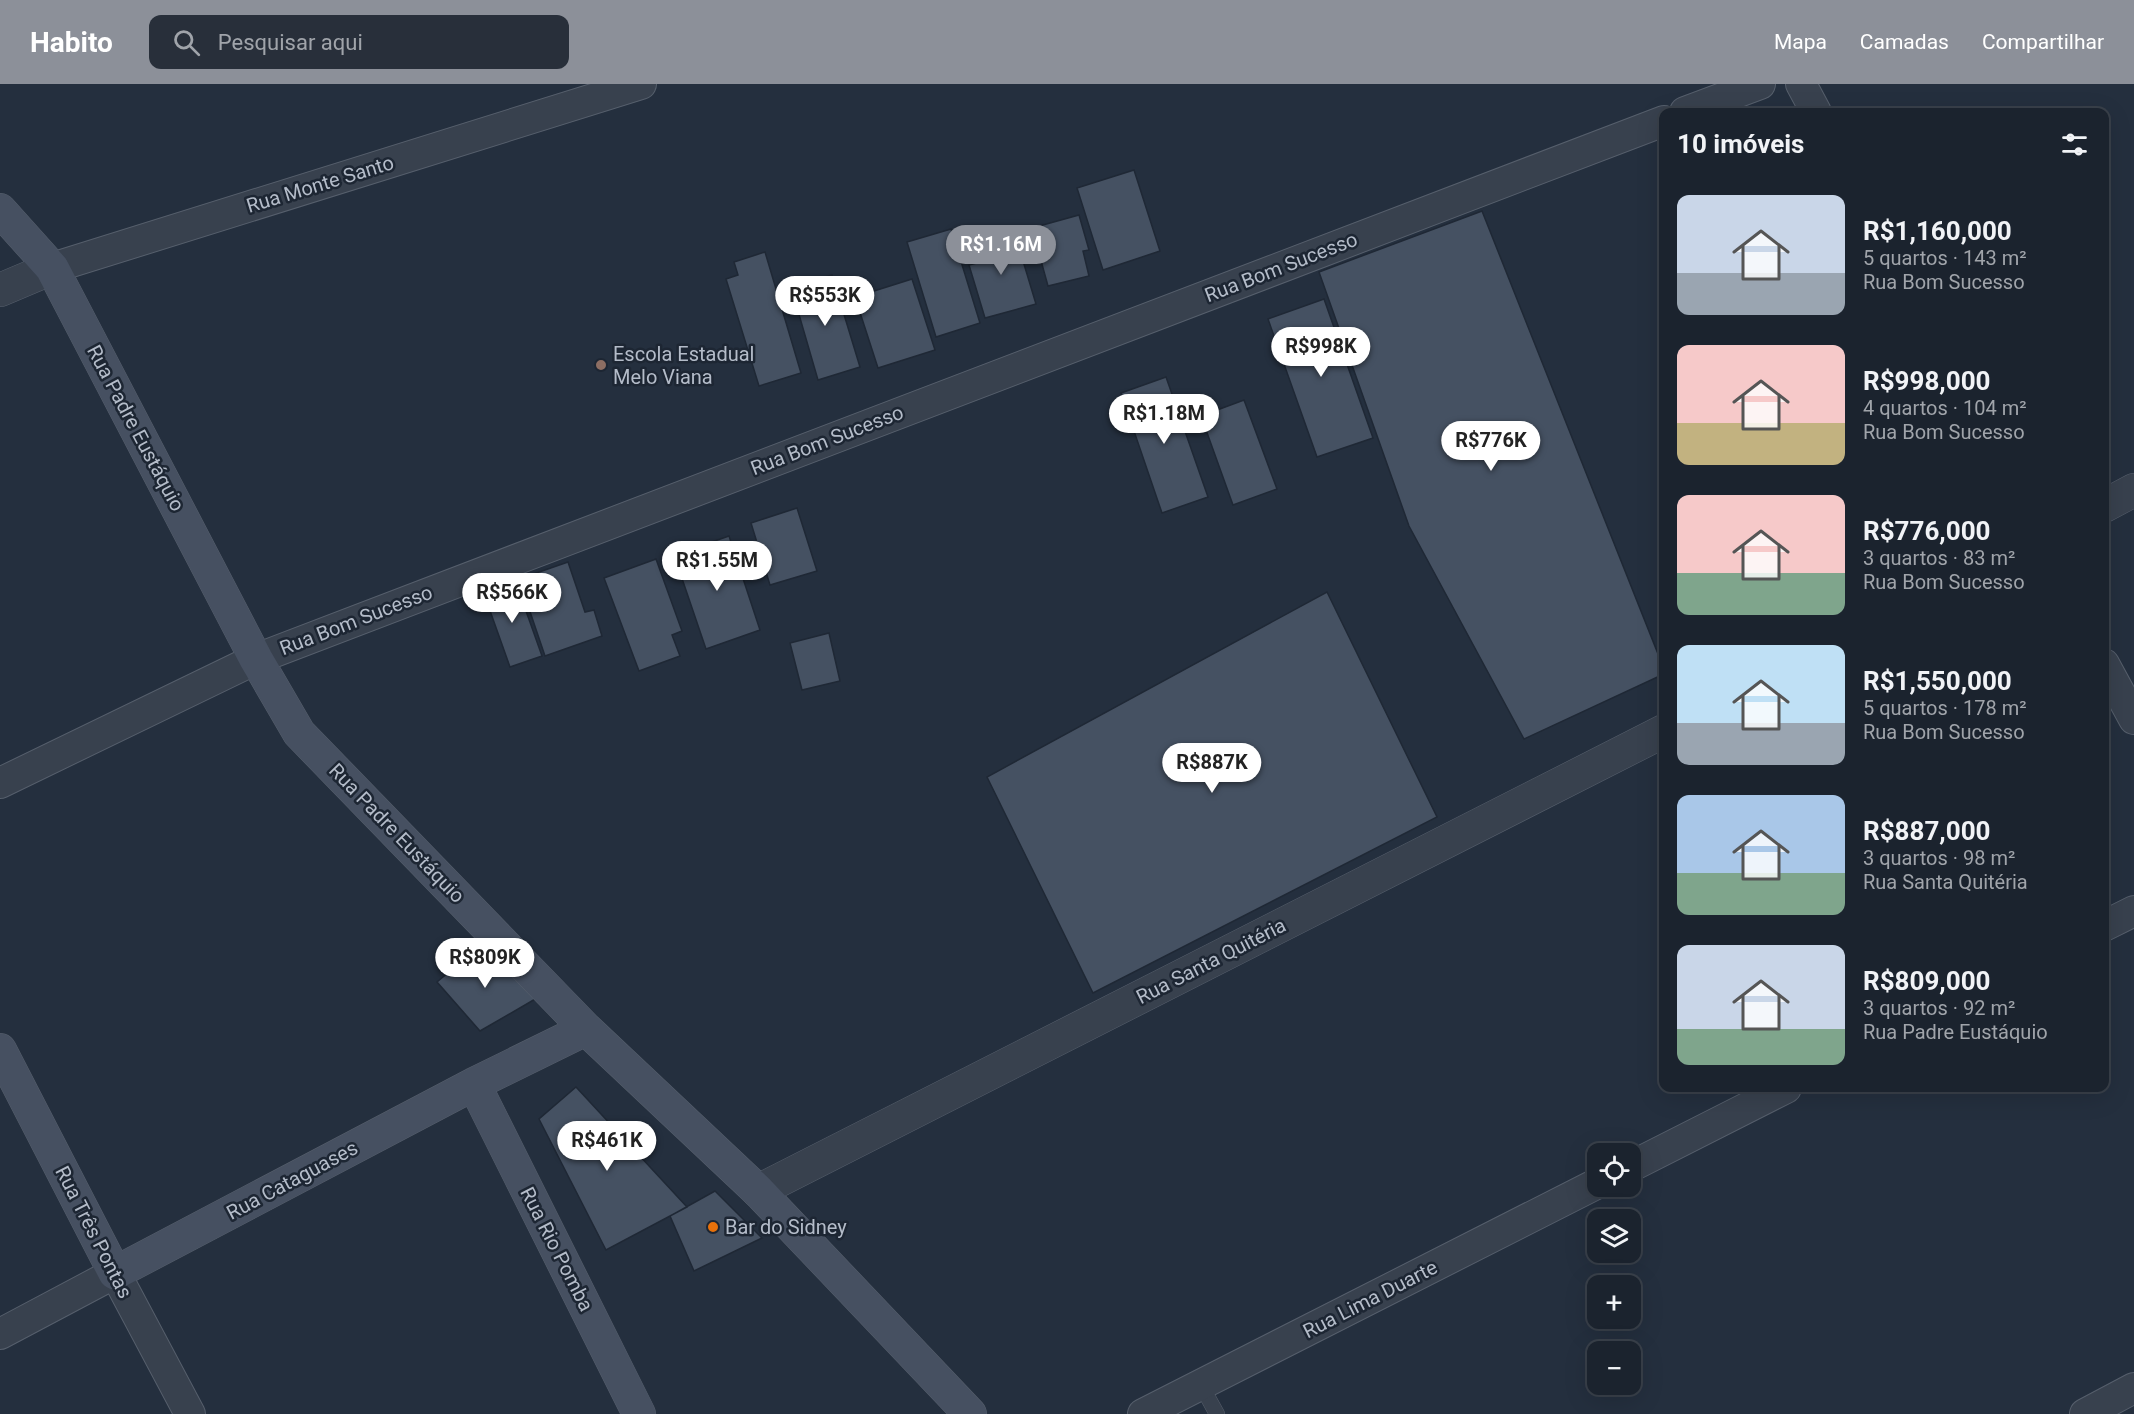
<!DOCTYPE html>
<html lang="pt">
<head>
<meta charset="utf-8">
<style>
  :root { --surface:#1b232e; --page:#282f3a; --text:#f1f3f6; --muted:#a0a4aa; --line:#39404a; --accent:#8c9099 }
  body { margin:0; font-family:Roboto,sans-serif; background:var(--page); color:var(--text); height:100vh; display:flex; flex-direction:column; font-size:22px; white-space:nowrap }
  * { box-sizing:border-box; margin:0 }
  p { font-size:20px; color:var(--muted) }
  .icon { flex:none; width:33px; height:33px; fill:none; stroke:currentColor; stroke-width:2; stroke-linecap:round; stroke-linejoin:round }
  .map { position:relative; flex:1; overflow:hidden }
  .panel { position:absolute; left:1659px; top:24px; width:450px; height:984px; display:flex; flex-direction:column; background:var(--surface); border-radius:12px; box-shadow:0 6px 24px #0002,0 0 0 2px var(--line) }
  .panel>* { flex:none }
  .tools { position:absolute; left:1587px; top:1059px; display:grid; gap:12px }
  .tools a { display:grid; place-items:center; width:54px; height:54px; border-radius:12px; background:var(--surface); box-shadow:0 6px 24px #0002,0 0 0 2px var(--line); font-size:30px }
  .price { position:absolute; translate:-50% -51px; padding:0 14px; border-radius:21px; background:#fff; color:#222; font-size:20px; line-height:39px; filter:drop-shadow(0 2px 3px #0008) }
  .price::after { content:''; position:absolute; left:50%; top:36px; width:18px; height:14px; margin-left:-9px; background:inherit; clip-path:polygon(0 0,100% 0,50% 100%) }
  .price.current { background:var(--accent); color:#fff }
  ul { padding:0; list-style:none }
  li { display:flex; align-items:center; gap:18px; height:150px; padding:0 18px }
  li span { display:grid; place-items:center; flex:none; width:168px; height:120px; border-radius:12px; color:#555 }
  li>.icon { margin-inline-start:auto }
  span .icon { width:72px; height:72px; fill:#fffc; stroke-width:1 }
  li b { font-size:26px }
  h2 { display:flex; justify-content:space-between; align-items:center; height:72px; padding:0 18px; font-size:26px }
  header { display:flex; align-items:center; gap:36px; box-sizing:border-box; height:84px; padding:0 30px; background:var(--accent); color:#fff }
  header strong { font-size:28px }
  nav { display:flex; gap:33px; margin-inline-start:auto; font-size:21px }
  .search { width:420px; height:54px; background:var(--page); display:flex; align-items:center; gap:15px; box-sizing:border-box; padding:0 21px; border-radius:12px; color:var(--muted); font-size:22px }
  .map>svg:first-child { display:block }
  .building { fill:#455162; stroke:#1f2835; stroke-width:1.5 }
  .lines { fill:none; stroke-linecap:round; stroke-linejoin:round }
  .service-casing { stroke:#565f6c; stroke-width:16 }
  .minor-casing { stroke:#565f6c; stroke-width:32 }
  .tertiary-casing { stroke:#565f6c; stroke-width:34 }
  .secondary-casing { stroke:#565f6c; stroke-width:34 }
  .service { stroke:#38414e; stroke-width:15 }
  .minor { stroke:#38414e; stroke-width:30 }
  .tertiary { stroke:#38414e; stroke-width:33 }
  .secondary { stroke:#465061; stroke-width:33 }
  .education-dot { fill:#8d6e63; stroke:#1d2633; stroke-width:2 }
  .food-dot { fill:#e8710a; stroke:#1d2633; stroke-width:2 }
  .labels { text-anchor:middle; stroke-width:5; stroke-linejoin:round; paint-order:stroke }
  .street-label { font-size:20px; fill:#b4bcc9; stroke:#1d2633 }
  .poi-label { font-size:20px; fill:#b4bcc9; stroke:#1d2633; text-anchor:start }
</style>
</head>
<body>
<header>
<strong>Habito</strong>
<div class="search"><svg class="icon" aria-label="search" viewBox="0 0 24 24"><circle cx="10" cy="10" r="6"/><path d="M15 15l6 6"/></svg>Pesquisar aqui</div>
<nav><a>Mapa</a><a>Camadas</a><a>Compartilhar</a></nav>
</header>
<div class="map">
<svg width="2134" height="1330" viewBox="0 0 2134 1330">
  <rect width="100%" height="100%" fill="#242f3e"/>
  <path class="building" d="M 1134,86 L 1160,167 L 1103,186 L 1077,104 Z
    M 1482,127 L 1664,585 L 1664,590 L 1524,655 L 1409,442 L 1319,188 Z
    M 1079,131 L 1089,166 L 1083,167 L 1089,192 L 1048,202 L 1032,144 Z
    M 951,145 L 980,239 L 936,253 L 907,158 Z
    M 1014,147 L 1036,220 L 985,234 L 969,181 L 977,179 L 971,160 Z
    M 765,168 L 801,289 L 759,302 L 726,195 L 738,191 L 734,178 Z
    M 832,191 L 860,283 L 818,296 L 791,203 Z
    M 912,195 L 935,266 L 878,284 L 855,213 Z
    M 1324,215 L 1373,354 L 1317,373 L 1268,235 Z
    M 1166,293 L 1208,413 L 1162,429 L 1121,309 Z
    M 1244,316 L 1277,405 L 1233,421 L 1201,332 Z
    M 797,424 L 817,487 L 770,501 L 751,439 Z
    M 729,452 L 760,546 L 706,565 L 674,471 Z
    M 656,475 L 682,547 L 672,551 L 680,572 L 639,587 L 604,494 Z
    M 568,478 L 585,528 L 594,526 L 602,552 L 545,572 L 519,495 Z
    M 515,496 L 542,572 L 510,583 L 483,507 Z
    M 1327,508 L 1437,733 L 1093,909 L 987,693 Z
    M 829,549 L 840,597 L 802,606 L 790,559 Z
    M 480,862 L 537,914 L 480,947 L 437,898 Z
    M 576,1003 L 687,1123 L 606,1166 L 539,1035 Z
    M 715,1107 L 762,1154 L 694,1187 L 670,1132 Z"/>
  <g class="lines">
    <g class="service-casing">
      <path id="service" d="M 1201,1301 L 1217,1330"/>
    </g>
    <g class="minor-casing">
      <path id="minor" d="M 1801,0 L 1816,28
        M 1685,28 L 1760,0
        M 52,184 L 641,0
        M 2104,580 L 2134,635
        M 0,699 L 256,575 L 1664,37
        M 2104,842 L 2134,827
        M 1630,1083 L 1786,1004
        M 0,1250 L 115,1189 L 190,1330
        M 1143,1330 L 1598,1099
        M 2085,1330 L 2134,1304"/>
    </g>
    <g class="tertiary-casing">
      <path id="tertiary" d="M 0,206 L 52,184
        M 2104,422 L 2134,406
        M 758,1107 L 1664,647"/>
    </g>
    <g class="secondary-casing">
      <path id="secondary" d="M 0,126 L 52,184 L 256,575 L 299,649 L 586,945 L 758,1107 L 970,1330
        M 0,966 L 115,1189 L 474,1000 L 586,945
        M 474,1000 L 639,1330"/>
    </g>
    <use href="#service" class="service"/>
    <use href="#minor" class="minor"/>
    <use href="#tertiary" class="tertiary"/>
    <use href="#secondary" class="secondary"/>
  </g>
  <circle class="education-dot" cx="601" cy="281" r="6"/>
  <circle class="food-dot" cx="713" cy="1143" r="6"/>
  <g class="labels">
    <g class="street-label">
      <text transform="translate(320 100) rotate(-17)" y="7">Rua Monte Santo</text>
      <text transform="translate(1281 183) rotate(-21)" y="7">Rua Bom Sucesso</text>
      <text transform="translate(136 344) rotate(62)" y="7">Rua Padre Eustáquio</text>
      <text transform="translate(827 356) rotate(-21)" y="7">Rua Bom Sucesso</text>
      <text transform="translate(356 536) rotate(-21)" y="7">Rua Bom Sucesso</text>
      <text transform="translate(397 749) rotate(46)" y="7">Rua Padre Eustáquio</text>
      <text transform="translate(1211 877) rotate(-27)" y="7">Rua Santa Quitéria</text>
      <text transform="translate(292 1096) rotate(-28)" y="7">Rua Cataguases</text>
      <text transform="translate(94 1148) rotate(63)" y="7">Rua Três Pontas</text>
      <text transform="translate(557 1165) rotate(63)" y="7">Rua Rio Pomba</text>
      <text transform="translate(1370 1215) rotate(-27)" y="7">Rua Lima Duarte</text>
    </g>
    <g class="poi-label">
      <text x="613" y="277">Escola Estadual<tspan x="613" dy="23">Melo Viana</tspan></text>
      <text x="725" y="1150">Bar do Sidney</text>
    </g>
  </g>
</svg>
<div class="tools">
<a><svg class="icon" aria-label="locate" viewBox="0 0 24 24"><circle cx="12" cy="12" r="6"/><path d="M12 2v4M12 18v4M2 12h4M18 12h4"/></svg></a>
<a><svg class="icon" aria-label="layers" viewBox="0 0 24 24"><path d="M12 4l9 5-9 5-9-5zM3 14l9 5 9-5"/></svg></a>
<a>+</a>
<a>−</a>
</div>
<b class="price current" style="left:1001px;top:192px">R$1.16M</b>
<b class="price" style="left:825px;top:243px">R$553K</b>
<b class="price" style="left:1321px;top:294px">R$998K</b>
<b class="price" style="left:1164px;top:361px">R$1.18M</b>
<b class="price" style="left:1491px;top:388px">R$776K</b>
<b class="price" style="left:717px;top:508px">R$1.55M</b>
<b class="price" style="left:512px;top:540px">R$566K</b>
<b class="price" style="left:1212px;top:710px">R$887K</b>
<b class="price" style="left:485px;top:905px">R$809K</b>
<b class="price" style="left:607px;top:1088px">R$461K</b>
<section class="panel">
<h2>10 imóveis<svg class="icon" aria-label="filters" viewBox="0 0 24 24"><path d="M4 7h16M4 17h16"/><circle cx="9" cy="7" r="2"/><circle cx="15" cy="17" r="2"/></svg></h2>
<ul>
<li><span style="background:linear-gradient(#c9d6e8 65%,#9aa5b1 0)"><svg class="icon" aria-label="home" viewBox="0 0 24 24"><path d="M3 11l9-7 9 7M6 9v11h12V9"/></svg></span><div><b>R$1,160,000</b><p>5 quartos · 143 m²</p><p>Rua Bom Sucesso</p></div></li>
<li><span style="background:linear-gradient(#f6c9c9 65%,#c2b280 0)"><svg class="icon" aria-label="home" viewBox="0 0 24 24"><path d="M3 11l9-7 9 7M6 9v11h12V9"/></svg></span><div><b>R$998,000</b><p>4 quartos · 104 m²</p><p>Rua Bom Sucesso</p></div></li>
<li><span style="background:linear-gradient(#f6c9c9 65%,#7fa58c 0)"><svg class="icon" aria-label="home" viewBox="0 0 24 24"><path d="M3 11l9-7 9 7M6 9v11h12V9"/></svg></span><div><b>R$776,000</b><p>3 quartos · 83 m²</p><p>Rua Bom Sucesso</p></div></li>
<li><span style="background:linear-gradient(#bfe0f5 65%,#9aa5b1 0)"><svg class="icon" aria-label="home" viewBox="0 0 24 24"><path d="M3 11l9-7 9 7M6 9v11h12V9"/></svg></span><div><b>R$1,550,000</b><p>5 quartos · 178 m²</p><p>Rua Bom Sucesso</p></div></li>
<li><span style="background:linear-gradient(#a9c7e8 65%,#7fa58c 0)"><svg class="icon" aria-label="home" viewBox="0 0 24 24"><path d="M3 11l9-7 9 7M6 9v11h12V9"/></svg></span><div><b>R$887,000</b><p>3 quartos · 98 m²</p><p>Rua Santa Quitéria</p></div></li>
<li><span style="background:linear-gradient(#c9d6e8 70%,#7fa58c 0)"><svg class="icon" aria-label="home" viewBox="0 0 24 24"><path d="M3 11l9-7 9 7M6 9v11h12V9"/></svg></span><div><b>R$809,000</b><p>3 quartos · 92 m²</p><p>Rua Padre Eustáquio</p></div></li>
</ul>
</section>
</div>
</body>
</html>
